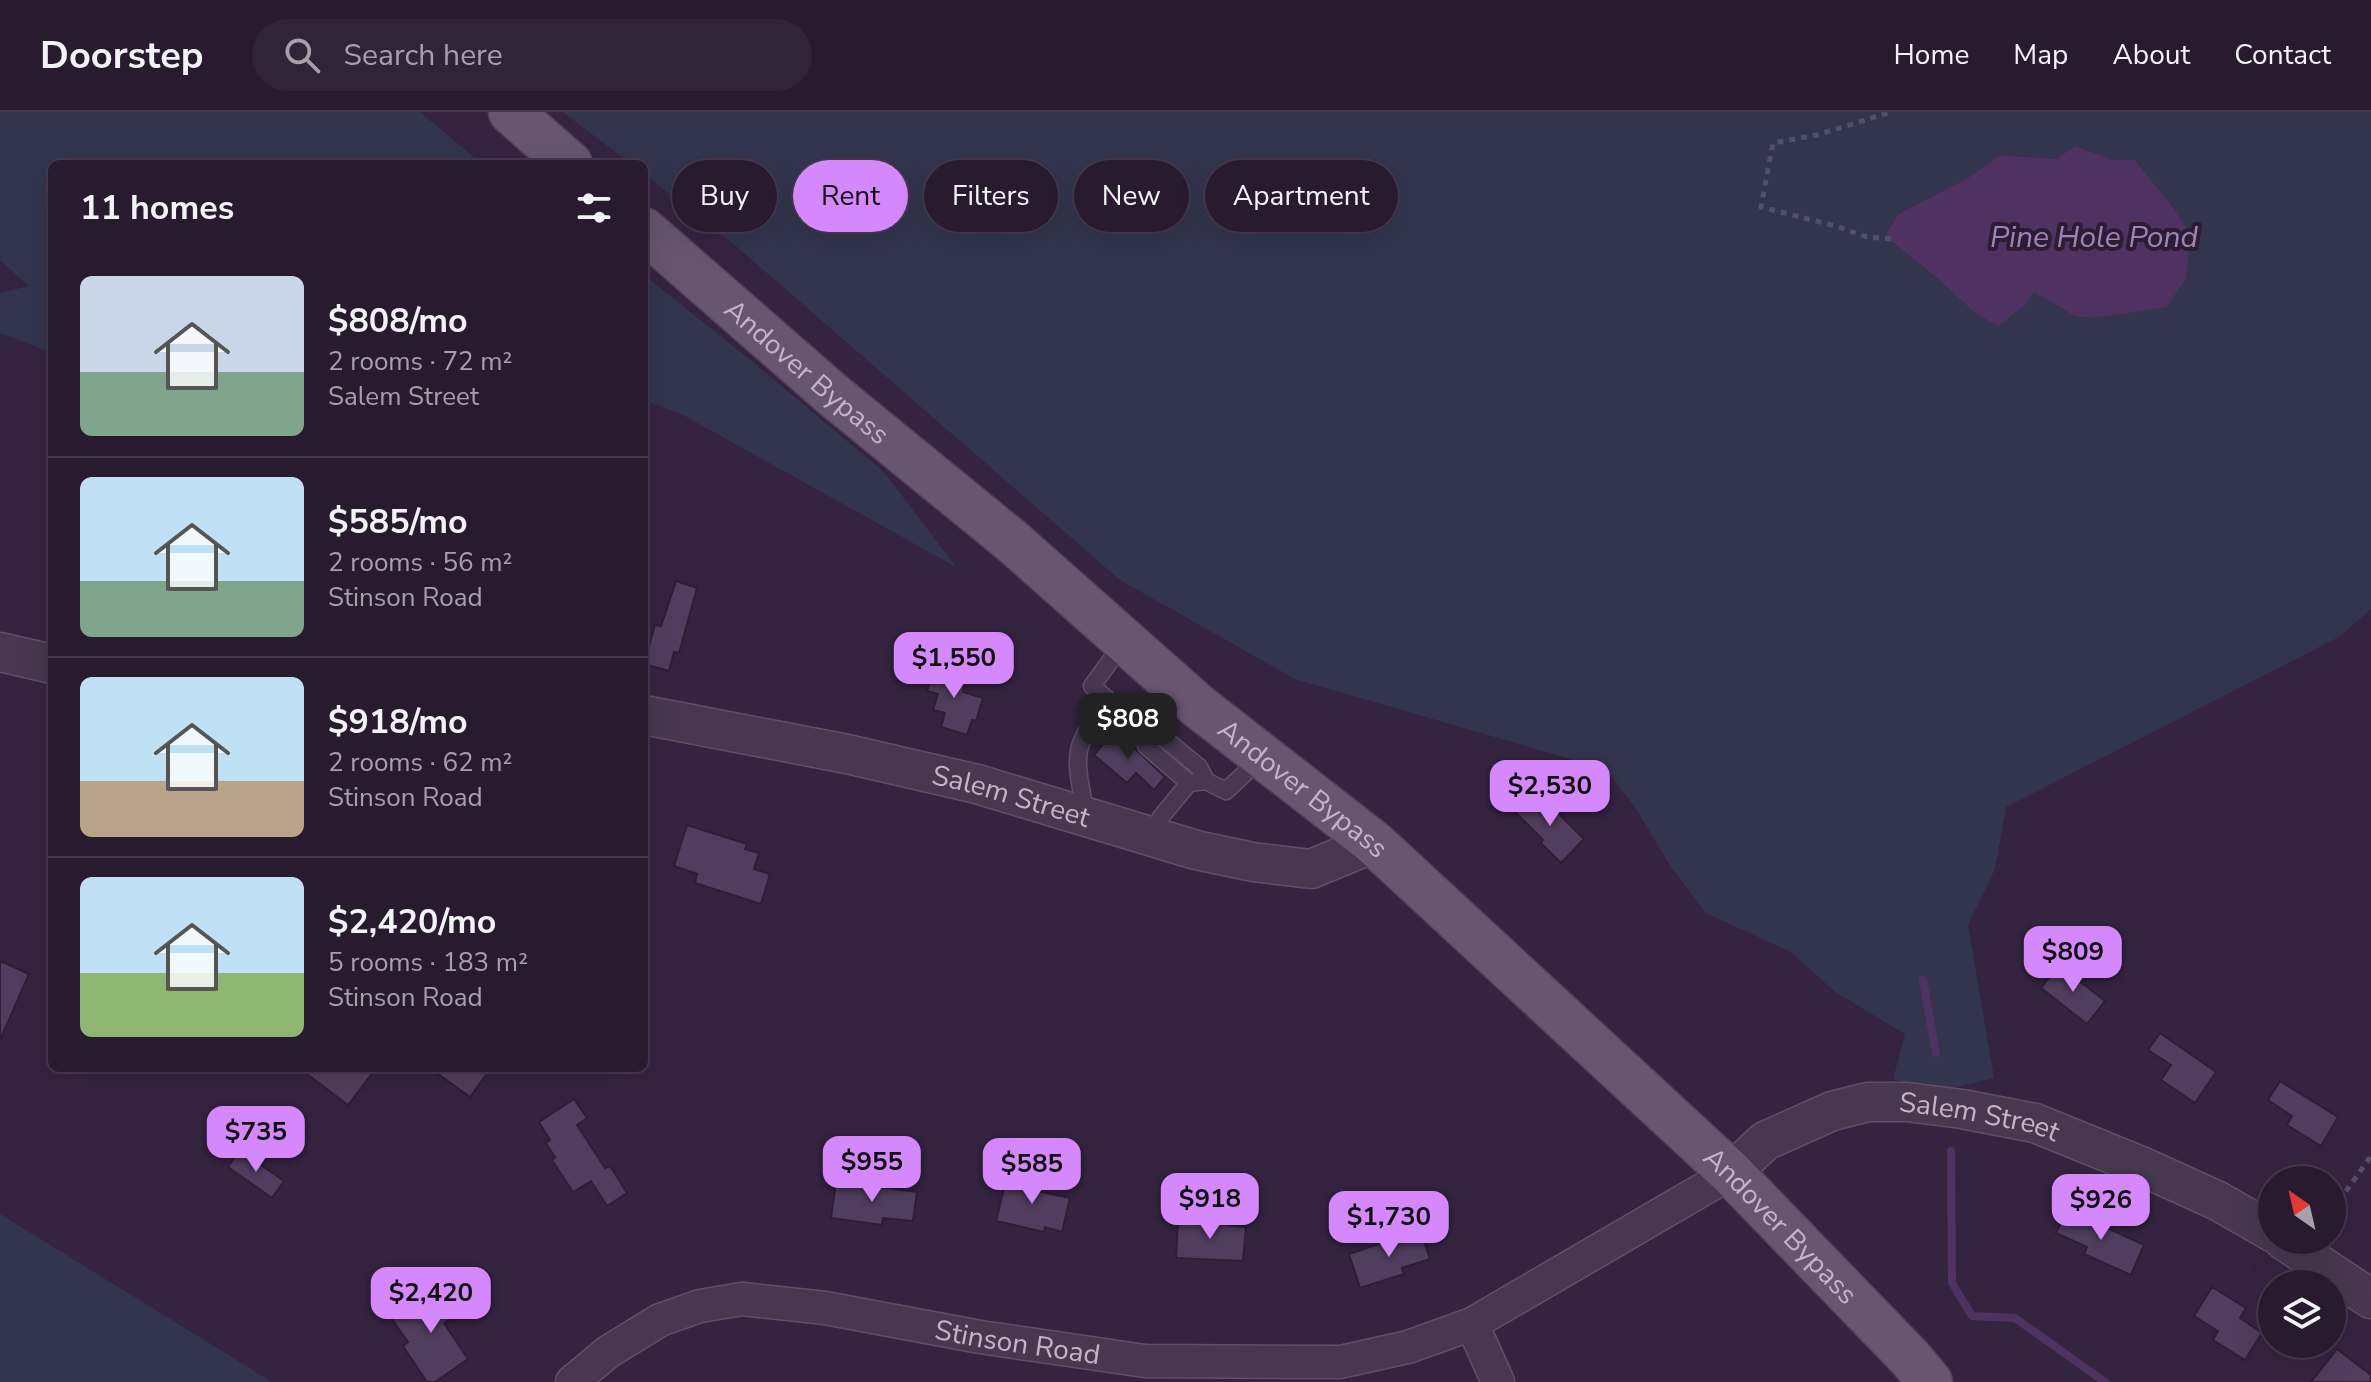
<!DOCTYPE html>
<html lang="en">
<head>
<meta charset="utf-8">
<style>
  :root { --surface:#281b30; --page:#302438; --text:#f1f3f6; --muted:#a5a1ab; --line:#44394c; --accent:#d488fb }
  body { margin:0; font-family:"Nunito Sans",sans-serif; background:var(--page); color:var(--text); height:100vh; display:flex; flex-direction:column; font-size:30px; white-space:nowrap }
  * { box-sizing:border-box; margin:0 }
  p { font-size:26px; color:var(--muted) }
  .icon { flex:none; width:44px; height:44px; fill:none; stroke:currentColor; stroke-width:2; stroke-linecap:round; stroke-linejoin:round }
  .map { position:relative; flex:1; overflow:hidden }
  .sheet { position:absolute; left:48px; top:48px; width:600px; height:912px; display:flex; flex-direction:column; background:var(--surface); border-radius:12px; box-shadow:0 8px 32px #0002,0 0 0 2px var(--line) }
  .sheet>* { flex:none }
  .banner { position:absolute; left:672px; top:48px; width:760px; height:72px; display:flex; gap:16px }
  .needle { width:52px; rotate:326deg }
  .controls { position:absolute; left:2258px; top:1054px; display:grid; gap:16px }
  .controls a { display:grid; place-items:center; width:88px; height:88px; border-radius:50%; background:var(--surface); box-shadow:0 8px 32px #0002,0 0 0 2px var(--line); font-size:40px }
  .price { position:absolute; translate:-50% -68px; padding:0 18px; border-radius:16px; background:var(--accent); color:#111; font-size:26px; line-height:52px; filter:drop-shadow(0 2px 4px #0008) }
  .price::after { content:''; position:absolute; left:50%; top:48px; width:24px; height:18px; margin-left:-12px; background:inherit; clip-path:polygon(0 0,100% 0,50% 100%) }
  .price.active { background:#222; color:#fff }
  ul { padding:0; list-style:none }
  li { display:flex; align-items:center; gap:24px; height:200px; padding:0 32px }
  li+li { border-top:2px solid var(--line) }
  li span { display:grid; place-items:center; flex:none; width:224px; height:160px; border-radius:12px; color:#555 }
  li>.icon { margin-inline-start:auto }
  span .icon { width:96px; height:96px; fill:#fffc; stroke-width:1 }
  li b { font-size:34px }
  h2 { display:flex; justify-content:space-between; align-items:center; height:96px; padding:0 32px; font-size:34px }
  .pill { padding:0 28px; border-radius:36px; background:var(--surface); box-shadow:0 8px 32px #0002,0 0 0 2px var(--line); font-size:28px; line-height:72px }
  .pill.active { background:var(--accent); color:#111 }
  header { display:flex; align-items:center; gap:48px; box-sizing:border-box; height:112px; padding:0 40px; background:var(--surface); border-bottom:2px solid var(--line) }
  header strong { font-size:38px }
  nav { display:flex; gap:44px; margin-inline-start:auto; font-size:28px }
  .search { width:560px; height:72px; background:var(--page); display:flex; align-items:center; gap:20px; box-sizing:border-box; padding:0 28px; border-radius:44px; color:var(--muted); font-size:30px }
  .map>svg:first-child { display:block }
  .green { fill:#33354e; fill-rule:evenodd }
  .water { fill:#4f3261 }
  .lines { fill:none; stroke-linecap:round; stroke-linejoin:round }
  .stream { stroke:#4f3261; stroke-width:8 }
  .building { fill:#513e5e; stroke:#2e1f37; stroke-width:2 }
  .service-casing { stroke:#5f5067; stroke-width:19 }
  .minor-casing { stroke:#5f5067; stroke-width:35 }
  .tertiary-casing { stroke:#5f5067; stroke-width:41 }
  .primary-casing { stroke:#504159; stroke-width:47 }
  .path { stroke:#544f69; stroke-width:5; stroke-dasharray:6 6; stroke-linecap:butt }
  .service { stroke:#473850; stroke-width:16 }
  .minor { stroke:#473850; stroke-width:32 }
  .tertiary { stroke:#473850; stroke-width:38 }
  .primary { stroke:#665670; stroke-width:44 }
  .labels { text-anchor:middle; stroke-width:8; stroke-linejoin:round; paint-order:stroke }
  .street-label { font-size:28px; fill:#c3b4ca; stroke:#2c1d35 }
  .water-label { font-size:30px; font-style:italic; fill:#a282b7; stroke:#2c1d35 }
</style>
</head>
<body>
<header>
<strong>Doorstep</strong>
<div class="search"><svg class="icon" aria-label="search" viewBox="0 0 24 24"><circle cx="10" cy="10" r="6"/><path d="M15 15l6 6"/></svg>Search here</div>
<nav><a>Home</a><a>Map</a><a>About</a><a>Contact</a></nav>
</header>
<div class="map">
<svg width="2371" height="1270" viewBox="0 0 2371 1270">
  <rect width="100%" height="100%" fill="#352440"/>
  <path class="green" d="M 0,0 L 420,0 L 482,52 L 52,52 L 52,241 L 0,221 L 0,181 L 29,174 L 0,148 Z
    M 563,0 L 2371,0 L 2371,497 L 2339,525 L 2006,695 L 1995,757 L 1968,813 L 1994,966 L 1931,981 L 1893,967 L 1905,922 L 1834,879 L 1791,840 L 1706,801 L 1671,755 L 1635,695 L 1605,657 L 1295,567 L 1120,468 L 737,135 L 644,62 L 644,52 L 631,52 ZM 2075,34 L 2114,48 L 2135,48 L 2168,89 L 2191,122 L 2123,200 L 2093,206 L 2075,204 L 2034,179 L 1975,201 L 1937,166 L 1885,124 L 1898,102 L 1966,67 L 2001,43 L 2056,47 Z
    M 644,163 L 754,251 L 884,360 L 956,455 L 685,304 L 644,288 Z
    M 0,1102 L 272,1270 L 0,1270 Z"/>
  <path class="water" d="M 2075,34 L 2114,48 L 2135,48 L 2168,89 L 2191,122 L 2186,166 L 2167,195 L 2093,206 L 2075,204 L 2034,180 L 2025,193 L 1998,214 L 1975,201 L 1937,166 L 1885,124 L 1898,102 L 1966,67 L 2001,43 L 2056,47 Z"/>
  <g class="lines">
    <path class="stream" d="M 1923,868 L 1936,941
      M 1951,1039 L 1952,1171 L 1972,1204 L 2015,1206 L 2105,1270"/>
  </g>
  <path class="building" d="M 676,469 L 697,476 L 679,541 L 674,540 L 669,559 L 644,552 L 655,513 L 661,514 Z
    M 934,554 L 967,564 L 963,580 L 983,586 L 976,609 L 972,608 L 967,623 L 941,615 L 945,601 L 933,598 L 938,582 L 927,579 Z
    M 1115,618 L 1165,665 L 1154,678 L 1136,661 L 1127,671 L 1094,643 Z
    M 1528,683 L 1546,700 L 1551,694 L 1584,727 L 1561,751 L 1541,731 L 1543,728 L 1513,698 Z
    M 687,713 L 747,732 L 745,737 L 759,741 L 754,757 L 770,762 L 761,792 L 695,771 L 697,762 L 674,754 Z
    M 0,849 L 29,862 L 0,928 Z
    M 2059,853 L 2105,889 L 2087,912 L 2041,876 Z
    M 2160,921 L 2216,960 L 2195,991 L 2161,968 L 2171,953 L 2148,938 Z
    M 299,956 L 376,956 L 348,993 Z
    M 430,956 L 491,956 L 470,985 Z
    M 2280,969 L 2338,1005 L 2321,1034 L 2287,1013 L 2292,1004 L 2268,988 Z
    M 574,987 L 587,1006 L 577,1013 L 605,1056 L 610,1054 L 627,1081 L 607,1094 L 591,1069 L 573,1080 L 552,1048 L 555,1045 L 546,1031 L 550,1028 L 539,1010 Z
    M 239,1038 L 284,1069 L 272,1086 L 228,1055 Z
    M 1022,1061 L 1041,1065 L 1037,1079 L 1070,1086 L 1062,1120 L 1045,1115 L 1044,1120 L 996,1109 L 1005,1072 L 1018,1075 Z
    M 836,1069 L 917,1080 L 913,1109 L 883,1106 L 882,1113 L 831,1106 Z
    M 2067,1097 L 2144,1133 L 2131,1163 L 2084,1142 L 2087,1135 L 2056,1121 Z
    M 1178,1108 L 1246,1115 L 1243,1149 L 1176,1146 Z
    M 1420,1118 L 1430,1147 L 1402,1156 L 1404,1162 L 1360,1176 L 1349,1142 Z
    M 439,1173 L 458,1202 L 444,1211 L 468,1247 L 435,1270 L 427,1270 L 403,1234 L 408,1230 L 391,1206 Z
    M 2212,1175 L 2246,1196 L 2240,1206 L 2262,1221 L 2245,1248 L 2213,1228 L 2218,1219 L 2194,1204 Z
    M 2337,1237 L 2371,1263 L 2371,1270 L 2311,1270 Z"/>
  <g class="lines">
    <g class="service-casing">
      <path id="service" d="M 1124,530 L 1092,574 L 1142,618 L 1159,622 L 1199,655 L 1206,669 L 1226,679 L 1261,646
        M 1142,618 L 1146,634 L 1189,671 L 1206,669
        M 1085,704 C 1084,683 1075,660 1079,639 C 1082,622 1098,602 1106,586
        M 1154,726 L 1161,705 L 1189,671"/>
    </g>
    <g class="minor-casing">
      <g id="minor">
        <path d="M 1472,1212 L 1498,1270"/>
        <path id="s1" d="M 572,1270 L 608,1240 L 660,1208 L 700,1194 L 742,1187 L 825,1196 L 980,1225 L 1145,1249 L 1340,1250 L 1408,1235 L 1472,1212 L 1731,1061"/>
      </g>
    </g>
    <g class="tertiary-casing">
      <g id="tertiary">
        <path d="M 0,540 L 52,552"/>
        <path id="s2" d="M 644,603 L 847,642 L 977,672 L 1196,738 L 1253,750 L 1311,757 L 1374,731"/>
        <path id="s3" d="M 1731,1061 L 1765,1029 L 1832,999 L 1868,990 L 1907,990 L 1962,997 L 2035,1011 L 2141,1054 L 2218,1089 L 2272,1120"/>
        <path d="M 2283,1128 L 2371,1187"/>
      </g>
    </g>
    <g class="primary-casing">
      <g id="primary">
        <path d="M 511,0 L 570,52"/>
        <path id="s4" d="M 644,118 L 833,283 L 1013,430 L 1198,594 L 1374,731 L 1731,1061 L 1911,1247 L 1930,1270"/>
      </g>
    </g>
    <path class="path" d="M 1891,127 L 1867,125 L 1836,114 L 1761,95 L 1773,31 L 1817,23 L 1891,0
      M 2332,1099 L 2371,1044"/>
    <use href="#service" class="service"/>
    <use href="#minor" class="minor"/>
    <use href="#tertiary" class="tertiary"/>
    <use href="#primary" class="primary"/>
  </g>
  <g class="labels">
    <g class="street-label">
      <text dy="10" stroke="none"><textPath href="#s4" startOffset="216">Andover Bypass</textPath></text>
      <text dy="10" stroke="none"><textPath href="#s4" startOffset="864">Andover Bypass</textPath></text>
      <text dy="10" stroke="none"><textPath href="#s2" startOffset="376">Salem Street</textPath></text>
      <text dy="10" stroke="none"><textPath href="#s3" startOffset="270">Salem Street</textPath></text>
      <text dy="10" stroke="none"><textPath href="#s4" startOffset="1512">Andover Bypass</textPath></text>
      <text dy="10" stroke="none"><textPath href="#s1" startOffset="472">Stinson Road</textPath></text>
    </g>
    <g class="water-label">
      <text x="2094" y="135">Pine Hole Pond</text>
    </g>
  </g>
</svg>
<div class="controls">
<a><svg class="needle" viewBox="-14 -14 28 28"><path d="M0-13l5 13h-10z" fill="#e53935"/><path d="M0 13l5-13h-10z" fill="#a5a1ab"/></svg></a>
<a><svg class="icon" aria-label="layers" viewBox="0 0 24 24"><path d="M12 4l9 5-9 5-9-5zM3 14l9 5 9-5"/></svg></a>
</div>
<b class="price" style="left:954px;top:588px">$1,550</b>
<b class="price active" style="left:1128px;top:649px">$808</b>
<b class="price" style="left:1550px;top:716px">$2,530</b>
<b class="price" style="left:2073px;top:882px">$809</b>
<b class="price" style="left:256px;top:1062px">$735</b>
<b class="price" style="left:872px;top:1092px">$955</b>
<b class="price" style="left:1032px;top:1094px">$585</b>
<b class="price" style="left:1210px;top:1129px">$918</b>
<b class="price" style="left:2101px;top:1130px">$926</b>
<b class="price" style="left:1389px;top:1147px">$1,730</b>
<b class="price" style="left:431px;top:1223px">$2,420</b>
<div class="banner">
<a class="pill">Buy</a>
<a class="pill active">Rent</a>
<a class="pill">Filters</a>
<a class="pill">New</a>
<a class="pill">Apartment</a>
</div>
<section class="sheet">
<h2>11 homes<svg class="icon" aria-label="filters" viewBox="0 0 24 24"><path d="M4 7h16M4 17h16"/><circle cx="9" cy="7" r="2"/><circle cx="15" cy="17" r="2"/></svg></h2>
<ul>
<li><span style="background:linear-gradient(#c9d6e8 60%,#7fa58c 0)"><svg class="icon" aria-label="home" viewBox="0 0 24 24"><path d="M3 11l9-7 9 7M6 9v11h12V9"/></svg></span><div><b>$808/mo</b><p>2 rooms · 72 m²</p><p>Salem Street</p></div></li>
<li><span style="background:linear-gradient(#bfe0f5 65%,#7fa58c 0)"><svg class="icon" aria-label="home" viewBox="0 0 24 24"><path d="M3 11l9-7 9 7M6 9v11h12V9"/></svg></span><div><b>$585/mo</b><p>2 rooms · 56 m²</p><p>Stinson Road</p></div></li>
<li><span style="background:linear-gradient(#bfe0f5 65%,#b9a48a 0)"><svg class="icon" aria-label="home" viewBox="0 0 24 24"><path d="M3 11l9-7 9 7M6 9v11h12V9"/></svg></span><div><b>$918/mo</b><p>2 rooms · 62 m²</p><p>Stinson Road</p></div></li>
<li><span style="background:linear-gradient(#bfe0f5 60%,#8fb573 0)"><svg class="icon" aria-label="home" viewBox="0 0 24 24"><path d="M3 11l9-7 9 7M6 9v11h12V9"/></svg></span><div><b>$2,420/mo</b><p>5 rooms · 183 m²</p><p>Stinson Road</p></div></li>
</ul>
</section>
</div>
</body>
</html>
